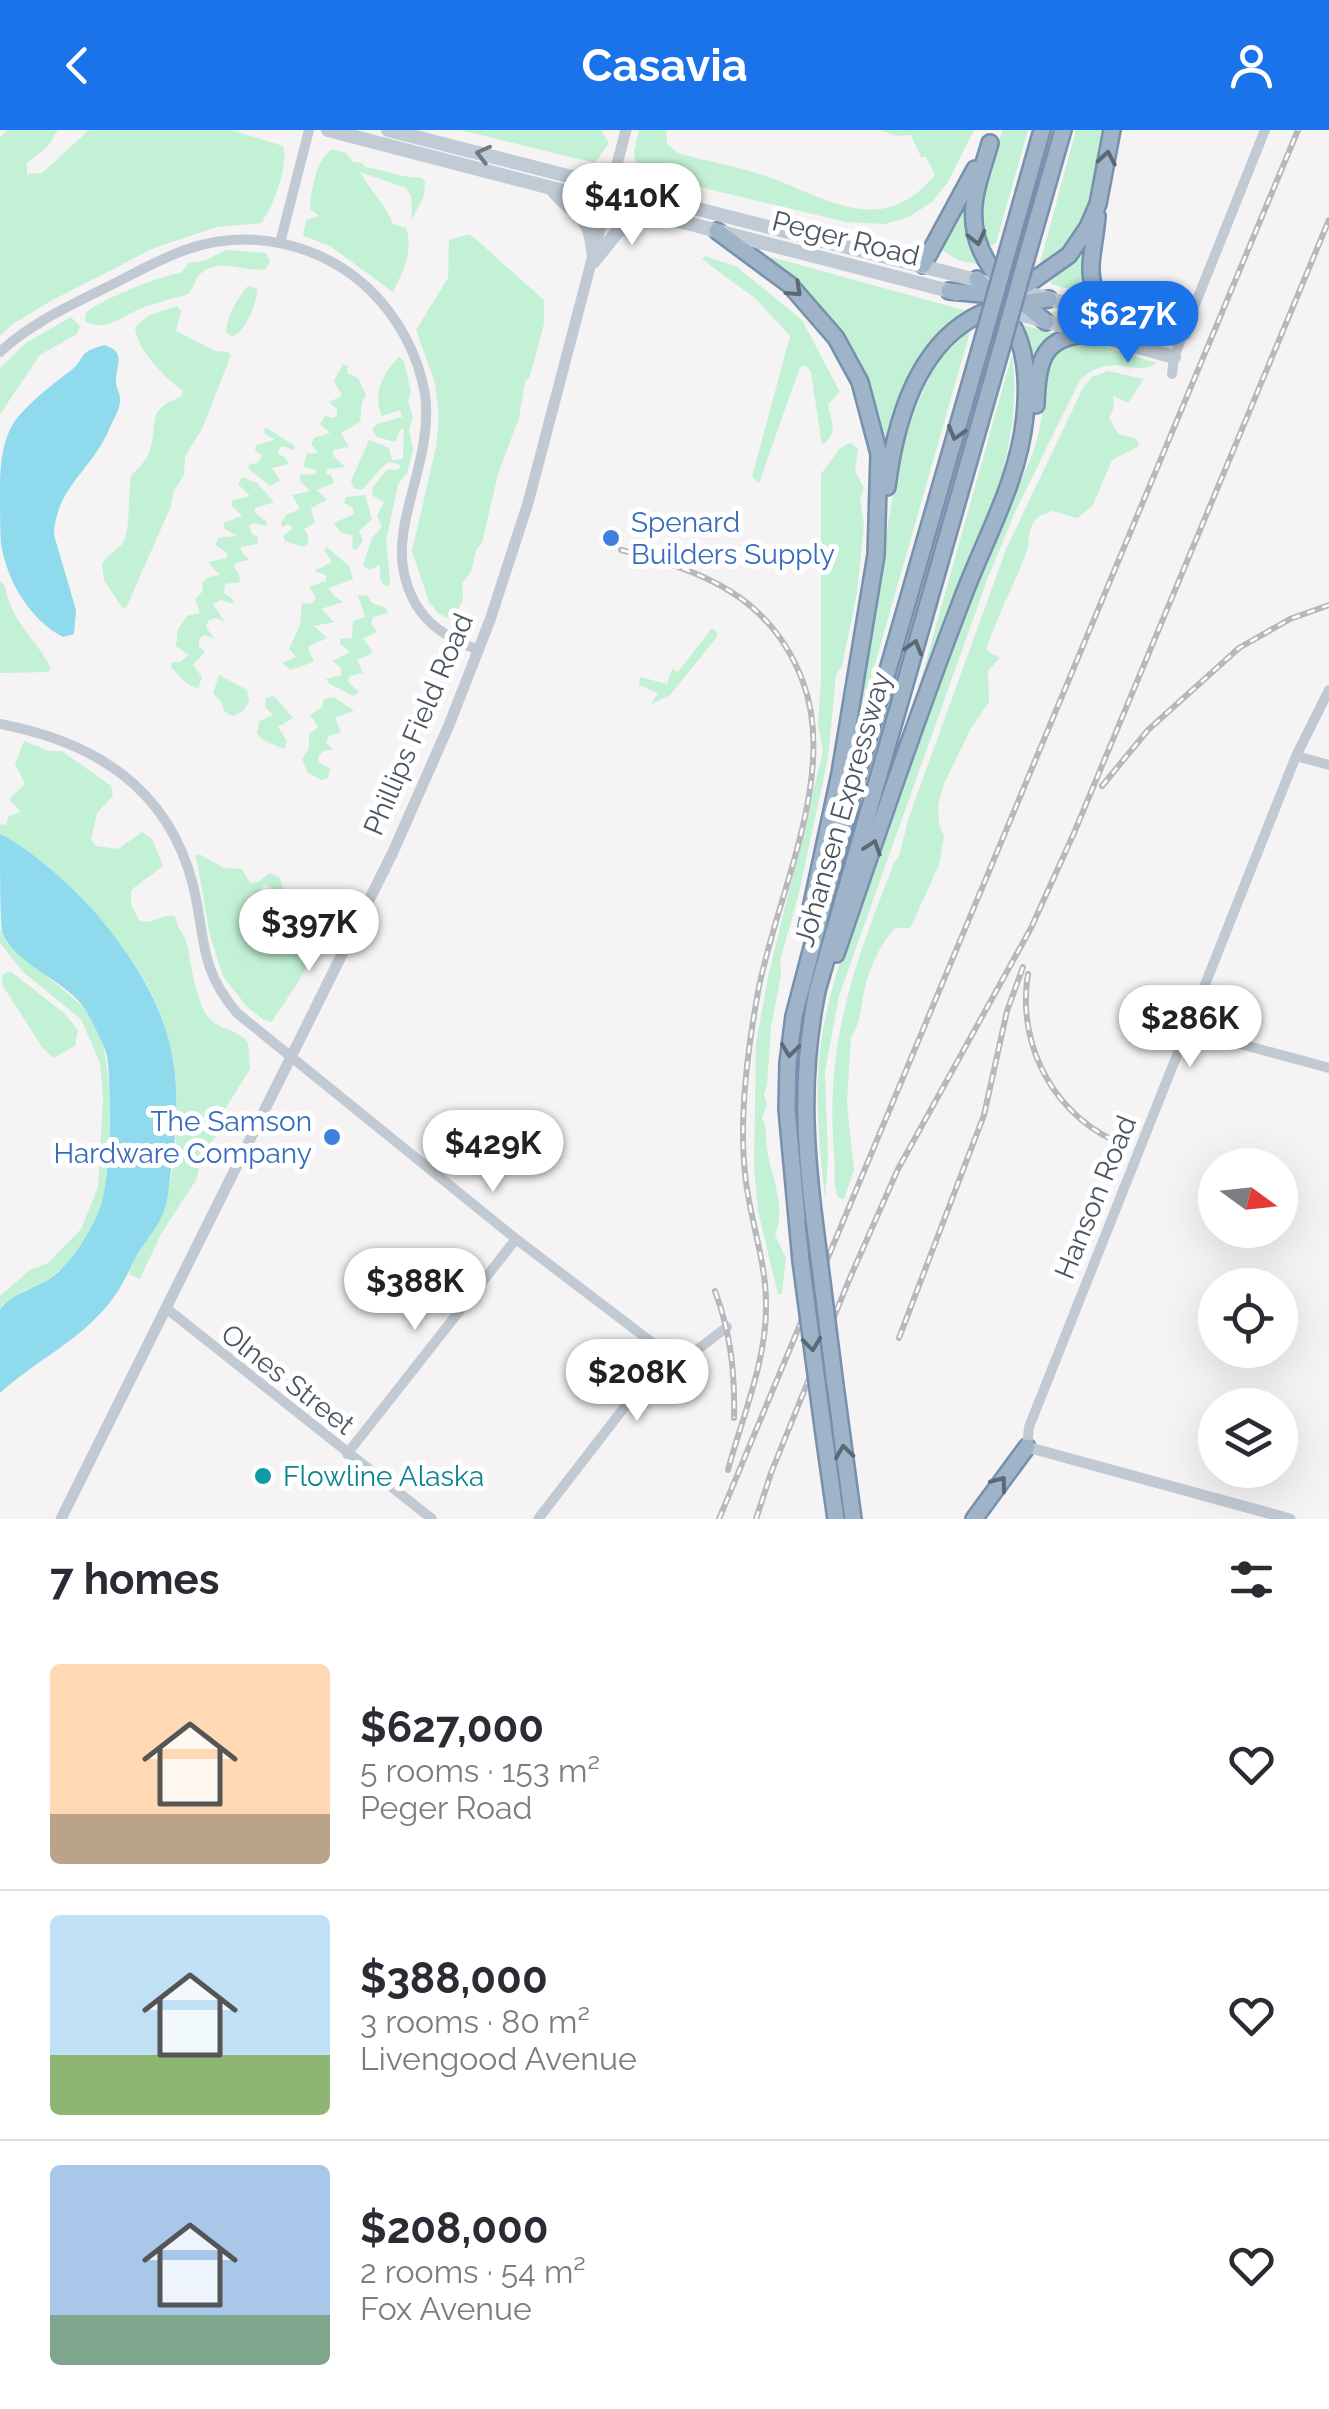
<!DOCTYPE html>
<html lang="en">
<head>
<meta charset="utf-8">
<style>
  :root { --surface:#fff; --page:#f2f2f3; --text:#2b2b33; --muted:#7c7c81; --line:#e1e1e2; --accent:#1a73e8 }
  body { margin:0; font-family:Raleway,sans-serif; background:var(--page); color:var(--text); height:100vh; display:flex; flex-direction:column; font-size:38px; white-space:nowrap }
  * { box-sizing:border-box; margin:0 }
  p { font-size:32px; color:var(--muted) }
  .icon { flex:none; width:55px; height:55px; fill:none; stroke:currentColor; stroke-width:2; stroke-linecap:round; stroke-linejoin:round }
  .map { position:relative; height:1389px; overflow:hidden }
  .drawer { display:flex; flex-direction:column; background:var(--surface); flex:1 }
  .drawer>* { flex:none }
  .needle { width:65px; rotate:105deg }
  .fabs { position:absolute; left:1198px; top:1018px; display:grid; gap:20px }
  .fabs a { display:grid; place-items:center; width:100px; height:100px; border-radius:50%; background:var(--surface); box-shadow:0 10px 40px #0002; font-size:50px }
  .price { position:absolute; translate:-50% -85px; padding:0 22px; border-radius:35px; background:#fff; color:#222; font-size:32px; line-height:65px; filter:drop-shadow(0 2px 5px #0008) }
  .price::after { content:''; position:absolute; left:50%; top:60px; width:30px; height:22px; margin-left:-15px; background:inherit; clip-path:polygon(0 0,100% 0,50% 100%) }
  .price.on { background:var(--accent); color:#fff }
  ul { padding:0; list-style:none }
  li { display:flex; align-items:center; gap:30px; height:250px; padding:0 50px }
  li+li { border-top:2px solid var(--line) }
  li span { display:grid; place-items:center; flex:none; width:280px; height:200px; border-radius:10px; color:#555 }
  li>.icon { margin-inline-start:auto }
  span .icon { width:120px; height:120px; fill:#fffc; stroke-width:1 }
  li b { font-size:42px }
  h2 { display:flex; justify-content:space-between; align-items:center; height:120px; padding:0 50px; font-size:42px }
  header { display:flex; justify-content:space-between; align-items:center; height:130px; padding:0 50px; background:var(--accent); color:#fff; font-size:45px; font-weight:700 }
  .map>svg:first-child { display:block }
  .green { fill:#c3f1d5 }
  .water { fill:#90daee }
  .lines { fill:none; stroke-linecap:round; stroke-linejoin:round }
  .trunk-casing { stroke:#7690ad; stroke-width:20 }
  .minor { stroke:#c1cad2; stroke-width:10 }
  .tertiary { stroke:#c1cad2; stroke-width:11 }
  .secondary { stroke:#c1cbd6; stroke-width:14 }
  .trunk { stroke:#9fb4c9; stroke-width:15 }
  .rail-casing { stroke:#b5b8bd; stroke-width:6 }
  .rail { stroke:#fff; stroke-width:2.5; stroke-dasharray:8; stroke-linecap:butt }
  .trunk-bridge-casing { stroke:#7690ad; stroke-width:20; stroke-linecap:butt }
  .trunk-bridge { stroke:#9fb4c9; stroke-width:15 }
  .oneway { stroke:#6e7984 }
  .oneway2 { stroke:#5b6976 }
  .shop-dot { fill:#3f7fe0; stroke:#fff; stroke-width:4 }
  .culture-dot { fill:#0f9aa8; stroke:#fff; stroke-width:4 }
  .labels { text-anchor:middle; stroke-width:10; stroke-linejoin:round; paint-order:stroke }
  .street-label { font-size:28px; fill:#4a5661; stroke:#fff }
  .shop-label { font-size:28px; fill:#366cbe; stroke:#fff; text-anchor:start }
  .culture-label { font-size:28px; fill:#0d838f; stroke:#fff; text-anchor:start }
</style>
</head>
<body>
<header><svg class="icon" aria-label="back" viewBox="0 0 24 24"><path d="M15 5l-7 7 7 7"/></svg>Casavia<svg class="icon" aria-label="person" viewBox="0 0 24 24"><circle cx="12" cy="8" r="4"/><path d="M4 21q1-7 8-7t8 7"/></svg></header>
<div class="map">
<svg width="1329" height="1389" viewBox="0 0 1329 1389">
  <rect width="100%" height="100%" fill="#f5f3f3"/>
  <path class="green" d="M 8,0 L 58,0 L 47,17 L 27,33 L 27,44 L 42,43 L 89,0 L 231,0 L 283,16 C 289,36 273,77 261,93 L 217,97 L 154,118 L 49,172 L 13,194 L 0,206 L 0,7 Z
    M 460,0 L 601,0 L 609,13 L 595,33 Z
    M 639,0 L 666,0 L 667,14 L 678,23 C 713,33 751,39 784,53 C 845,79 889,100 935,45 L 926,27 L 921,27 L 911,5 L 897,6 L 880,0 L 974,0 L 948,52 L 933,71 L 909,87 L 885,94 L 846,92 L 637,42 L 634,22 Z
    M 1003,0 L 1028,0 L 996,113 L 986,118 C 975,68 985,46 1003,0 Z
    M 1076,0 L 1105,0 L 1090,76 L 1073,111 L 1039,137 Z
    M 332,19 L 346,23 L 353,32 L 362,33 L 365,37 C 382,39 408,50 420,47 L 425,51 L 424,65 L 412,90 L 411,66 L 406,58 L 360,42 C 370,61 387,76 393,94 L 406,98 C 414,120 403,142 393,162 L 330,116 L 303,106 L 306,90 L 319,86 L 310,79 C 311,61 316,29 332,19 Z
    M 966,71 L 978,131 L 976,134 L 958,130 L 942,120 Z
    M 470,104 L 544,170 L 544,194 L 530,246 L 525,252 L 519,288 L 498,344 L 482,413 L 476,420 L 471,442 L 462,454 L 463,469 L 453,490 L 439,484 L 429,472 L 412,421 L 436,317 L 439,285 L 435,253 L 416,200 L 448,148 L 449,110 Z
    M 1089,113 L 1086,164 L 1051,154 L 1051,151 L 1068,137 Z
    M 226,120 L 266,123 L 270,131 L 266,139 C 244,143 221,127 201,143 C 195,148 194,158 188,164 C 172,169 154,173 139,179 C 122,187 102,203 85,191 L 86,183 C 99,170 162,145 181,143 L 189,133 L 204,131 Z
    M 705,126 L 737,137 L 802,190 L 840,262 L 828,274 C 830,290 840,303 822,315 L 811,242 L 806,236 L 800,237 L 759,353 L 752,347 L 790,206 L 756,169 L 702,129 Z
    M 771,127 L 967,181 L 966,185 L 946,201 L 885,338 C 875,247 841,188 770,131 Z
    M 248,156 L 258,159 C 255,175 247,200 232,207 L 226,202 C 227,185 237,169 248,156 Z
    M 177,176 L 181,181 L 176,201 L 215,221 L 228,222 L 231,225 L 202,299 L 185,326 L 184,345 L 174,361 L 171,376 L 127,476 L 123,479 L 104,450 L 102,434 C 108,423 118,421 124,411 C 130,400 128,363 131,346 C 139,337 146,332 150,320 C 159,292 145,280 181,267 L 183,261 C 165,248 137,220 135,197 L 148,186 Z
    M 1036,178 L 1105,194 L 1136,198 L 1161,209 L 1159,214 L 1149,213 L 1061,190 Z
    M 71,187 L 80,196 L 77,204 L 40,225 L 0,284 L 0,238 L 26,213 Z
    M 1024,195 L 1059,205 L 1033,227 Z
    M 970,199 L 970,202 L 851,618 L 895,352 L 908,296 L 934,236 Z
    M 1072,213 L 1093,213 L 1157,233 C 1134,249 1113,219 1080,250 L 1015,382 L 987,450 L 839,866 L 825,942 L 828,1031 L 825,1068 C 818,1005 812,943 827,880 C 841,817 868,755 890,694 C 932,575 974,457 1025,341 C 1033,325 1038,309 1041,291 C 1047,260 1038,228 1072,213 Z
    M 1012,225 C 1024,306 987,396 958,472 C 939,523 919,574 900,624 Z
    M 399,227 L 404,231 L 411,261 L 408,271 L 413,288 L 409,299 L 413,320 L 407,343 L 398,354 L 386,411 L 390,450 L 389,456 L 384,456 L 380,449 L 380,435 L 369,440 L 363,435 L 372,408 L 382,397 L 377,386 L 384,372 L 373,366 L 372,358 L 387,340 L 399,339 L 400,335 L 389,332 L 384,335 L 362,360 L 354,358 L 351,351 L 369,310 L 389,318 L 392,330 L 403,329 L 404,299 L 401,299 L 395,312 L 377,307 L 372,299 L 377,294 L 402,287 L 400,280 L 382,286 C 372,264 383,243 399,227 Z
    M 343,234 L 348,236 L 347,243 L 358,248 L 366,265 L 362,273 L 360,292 L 341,303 L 349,317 L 333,320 L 333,325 L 345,337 L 327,339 L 326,344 L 331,345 L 334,353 L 317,360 L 327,370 L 311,378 L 315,393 L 304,399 L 308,405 L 308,414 L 303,417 L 285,411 L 283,406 L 293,398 L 288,394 L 282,397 L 281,393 L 286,385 L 300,379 L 292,365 L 310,361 L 300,351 L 300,345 L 315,344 L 317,340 L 303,337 L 307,324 L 318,323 L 311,314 L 314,308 L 330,303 L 320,294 L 325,286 L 333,288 L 337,286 L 337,279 L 329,272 L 342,266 L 334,251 Z
    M 1108,241 L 1144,249 L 1128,273 L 1113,266 L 1114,277 L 1109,288 L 1118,304 L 1137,309 L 1139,316 L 1112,330 L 1093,375 L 1078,388 L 1052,381 C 1048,383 1042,384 1038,387 C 1027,397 1030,412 1026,424 C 1013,457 997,486 986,520 L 1000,528 L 988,541 L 989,572 L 970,600 L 944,654 L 938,675 L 939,695 L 944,706 L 939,735 L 912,794 L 909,798 L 895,798 C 882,812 871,834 866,853 C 861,871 862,892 851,907 L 847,974 L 854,1040 L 844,1069 L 838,1068 C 832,1054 836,1037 834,1023 C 825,910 854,836 894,733 L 899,726 L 909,687 L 1007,417 L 1083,258 L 1092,247 Z
    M 265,297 L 295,316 L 293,320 L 282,316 L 279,319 L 278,324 L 285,327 L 289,334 L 272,338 L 280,350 L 270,356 L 248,338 L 250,334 L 258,333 L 262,325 L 255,321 L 256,315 L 275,310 L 264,303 Z
    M 850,313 L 858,318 L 855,341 L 864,358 L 860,368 L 864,395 L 857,463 L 842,536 L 836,545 L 828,628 L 799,763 L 780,831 L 781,845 L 771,897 L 767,955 L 764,964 L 767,974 L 762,988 C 768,1000 765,1007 767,1019 C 771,1046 787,1077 775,1105 L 786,1128 L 782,1164 L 778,1164 L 758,1081 L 754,1037 L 756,914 L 768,847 L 823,621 L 818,594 L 821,550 L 821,344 L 840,318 Z
    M 242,347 L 257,353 L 274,372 L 255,378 L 255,383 L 267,392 L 267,396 L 254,393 L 249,396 L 252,404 L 258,407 L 257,414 L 241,417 L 241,421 L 249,430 L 235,433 L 234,438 L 239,443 L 240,452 L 225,454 L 224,463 L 233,469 L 234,474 L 221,470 L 213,474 L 225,492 L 215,488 L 208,491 L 206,497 L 215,509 L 205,505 L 199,509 L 199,516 L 205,522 L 193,535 L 202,547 L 198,559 L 186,553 L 171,537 L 172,532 L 180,532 L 189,525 L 176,516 L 178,499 L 187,486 L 200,483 L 195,469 L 203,461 L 202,452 L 209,447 L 220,445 L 208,432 L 227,428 L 227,423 L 215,415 L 218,408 L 237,406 L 225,399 L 223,393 L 242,386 L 231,375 L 233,370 L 250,366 L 238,354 Z
    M 365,365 L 372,389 L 359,401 L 363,411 L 356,420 L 352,418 L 353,405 L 341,403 L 334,393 L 354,384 L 353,378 L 344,373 L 346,367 Z
    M 327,417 L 349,436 L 353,449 L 329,458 L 333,465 L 343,472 L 321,479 L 334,492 L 314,496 L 327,508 L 308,517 L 314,532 L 290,540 L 282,533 L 296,527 L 289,519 L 300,495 L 302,473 L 311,474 L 316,468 L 309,457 L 326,451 L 326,445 L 314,441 L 332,432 L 324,420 Z
    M 0,451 L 5,456 C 10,488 32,506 48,532 L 51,538 L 48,542 L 0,543 Z
    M 358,465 L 368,466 L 372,473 L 386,478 L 388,483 L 373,487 L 371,493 L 377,502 L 363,508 L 372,521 L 371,524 L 357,530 L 363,543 L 349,546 L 348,552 L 359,562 L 353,566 L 330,554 L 326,549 L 341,545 L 341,538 L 333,531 L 350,522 L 340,514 L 340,509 L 352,508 L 353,491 L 365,487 Z
    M 712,498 L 717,502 L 717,507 L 670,565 L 651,574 L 658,563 L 639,555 L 640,547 L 667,554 L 672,539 L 678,542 Z
    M 219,545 L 247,560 L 249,571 L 244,580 L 233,586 L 225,582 L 220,570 L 213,564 Z
    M 274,566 L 293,588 L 278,597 L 287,611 L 284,619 L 263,610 L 257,603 L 259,591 L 273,585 L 265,577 L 266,568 Z
    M 334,567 L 354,581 L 335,588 L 341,602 L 329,606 L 326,612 L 333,620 L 323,621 L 318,627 L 319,632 L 330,639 L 328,648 L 322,650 L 308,643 L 302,629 L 309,619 L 309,604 L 318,597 L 310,585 L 322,577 L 324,569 Z
    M 24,611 L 49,621 L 62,621 L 111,656 L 113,666 L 97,683 L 91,709 L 96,716 L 118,719 L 142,702 L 152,709 L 163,736 L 131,760 L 131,774 L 139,790 C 155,796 161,783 175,786 C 178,801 184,803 187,814 C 191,833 196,875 210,889 C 222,901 238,899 248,913 L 250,939 L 227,976 L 217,1005 L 204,1020 L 196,1050 L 161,1104 L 140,1149 L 129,1144 C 138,1115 162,1093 168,1063 C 186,982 180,898 131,829 C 120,813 105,798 92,783 C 67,753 35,721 0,704 L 0,694 L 6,695 L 9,686 L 21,682 L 9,669 L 25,654 L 15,634 Z
    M 199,724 L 224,738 L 242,739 L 250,753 L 258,752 L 270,743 L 279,747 L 287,767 L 284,772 L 276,770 L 270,756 L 264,755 L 258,763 L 282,792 L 312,813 C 314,837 284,871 272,892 L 264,890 L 247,877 L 223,846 L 210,806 L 196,726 Z
    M 0,799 L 8,814 L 85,878 L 103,912 L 110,961 L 109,1052 L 98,1084 L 76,1124 L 65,1136 L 36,1159 L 26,1160 L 3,1174 L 0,1180 L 0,1166 L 30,1140 L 48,1133 L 81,1099 L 98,1057 L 103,970 L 100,933 L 81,889 L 23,842 L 0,813 Z
    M 10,841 L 64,883 L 78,900 L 75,916 L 53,928 L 42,917 L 3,856 L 2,845 Z"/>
  <path class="water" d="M 105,215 C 128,224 115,235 116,253 C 116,258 120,263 120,268 C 121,278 114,288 110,297 C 95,337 55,358 54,405 L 76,480 L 74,504 L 63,507 C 30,490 7,451 1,414 C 0,397 0,377 0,360 C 0,336 2,306 18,287 C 33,269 52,255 70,241 C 88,228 74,223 105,215 Z
    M 0,704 C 32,719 76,760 99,787 C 166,868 187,929 172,1034 C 169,1051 169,1070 162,1086 C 155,1102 141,1115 134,1131 C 126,1147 119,1162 107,1176 C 77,1212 34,1232 0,1263 L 0,1180 C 8,1164 40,1158 55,1145 C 75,1128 87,1106 98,1083 C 112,1053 112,962 107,926 C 106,918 90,887 85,879 C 66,850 16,836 2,802 C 0,785 0,726 0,704 Z"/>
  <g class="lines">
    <g class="trunk-casing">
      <path id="trunk" d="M 990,13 C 985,31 978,49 975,67 C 965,125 1006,159 1046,192
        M 1097,86 C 1094,129 1077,156 1118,186
        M 717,101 L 790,155 L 836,208 L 860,252 L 879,324 L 876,425 L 840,643 L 807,797
        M 1008,120 L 1042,0
        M 1026,129 L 1063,0
        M 923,135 L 975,39
        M 949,161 L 992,165 L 1028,154 L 1069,125 L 1088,97 L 1098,74 L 1112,0
        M 1036,275 C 1037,232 1042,204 1093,204
        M 887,357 C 895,293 917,214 980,184 C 1001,175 1026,172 1049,169
        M 836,824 C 876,706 916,589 961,472 C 983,412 1019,351 1025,286 C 1031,226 1020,192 977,149
        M 814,1089 C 804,1008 801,941 817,861 L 1001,219
        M 801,1131 L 787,979 L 788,933 L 794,886 L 852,665 L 983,209
        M 835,1255 L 853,1389
        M 823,1297 L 836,1389
        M 974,1389 L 1027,1317"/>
    </g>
    <path class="minor" d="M 280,113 L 309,0
      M 0,222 C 30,194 67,177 103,159 C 130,146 157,130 185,120 C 248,97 320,113 369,159 C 398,187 418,224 425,264 C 434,328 392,390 404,443 C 413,485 439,506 479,520
      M 1172,244 L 1174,227 L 1265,0
      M 0,594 C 94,612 168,657 193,755 C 206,808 198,837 237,883 L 516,1109 L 658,1217 L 664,1226
      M 1296,626 L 1329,635
      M 1185,899 L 1329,938
      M 166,1178 L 432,1389
      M 1027,1317 L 1029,1297 L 1296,626 L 1329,560
      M 347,1324 L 516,1109
      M 538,1389 L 664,1226 L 693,1223 L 727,1197"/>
    <path class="tertiary" d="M 1027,1317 L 1290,1389
      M 61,1389 L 393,722 L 449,595 L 490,490 L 528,373 L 626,0"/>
    <path class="secondary" d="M 328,0 L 957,163
      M 388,0 L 988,153
      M 552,59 C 578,91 591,80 594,131
      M 594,131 L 618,101 L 655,86
      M 1008,158 L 1184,204
      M 1001,176 L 1026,186 L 1174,227"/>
    <use href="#trunk" class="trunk"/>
    <g class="rail-casing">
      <path id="rail" d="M 621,420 C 703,441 771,466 803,552 C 838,646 776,766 758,862 C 748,917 739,988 745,1043 C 749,1089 767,1131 766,1178 C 766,1232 742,1288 728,1340
        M 1102,656 L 1148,600 L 1239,518 L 1290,489 L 1329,475
        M 1028,844 C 1016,917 1056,990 1127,1016
        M 715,1161 C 731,1204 735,1243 734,1288
        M 899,1208 L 984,985 L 1007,881 L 1023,837
        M 719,1389 L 1298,0
        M 756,1389 L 771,1343 L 849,1150 L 898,1039 L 1031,798 L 1074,703 L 1329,90"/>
    </g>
    <use href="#rail" class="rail"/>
    <g class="trunk-bridge-casing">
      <path id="trunk-bridge" d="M 983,209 L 1008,120
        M 1001,219 L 1026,129
        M 814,1089 L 835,1255
        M 801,1131 L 823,1297"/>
    </g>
    <use href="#trunk-bridge" class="trunk-bridge"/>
  </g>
  <defs><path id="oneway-chevron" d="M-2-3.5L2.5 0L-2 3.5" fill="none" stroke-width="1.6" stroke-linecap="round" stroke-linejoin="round" transform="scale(2.5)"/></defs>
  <use class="oneway" href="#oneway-chevron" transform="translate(483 24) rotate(-166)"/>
  <g class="oneway2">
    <use href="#oneway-chevron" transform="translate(1107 28) rotate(-80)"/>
    <use href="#oneway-chevron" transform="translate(977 108) rotate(76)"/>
    <use href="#oneway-chevron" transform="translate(795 160) rotate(43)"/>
    <use href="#oneway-chevron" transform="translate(956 303) rotate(106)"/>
    <use href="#oneway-chevron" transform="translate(914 517) rotate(-74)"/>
    <use href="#oneway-chevron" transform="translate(873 717) rotate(-71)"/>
    <use href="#oneway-chevron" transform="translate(790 920) rotate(97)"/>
    <use href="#oneway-chevron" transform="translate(812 1214) rotate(83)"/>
    <use href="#oneway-chevron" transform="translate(844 1322) rotate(-98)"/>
    <use href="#oneway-chevron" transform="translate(1000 1353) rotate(-53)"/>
  </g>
  <g class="shop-dot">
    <circle cx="611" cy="408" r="10"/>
    <circle cx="332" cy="1007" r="10"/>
  </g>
  <circle class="culture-dot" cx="263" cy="1346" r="10"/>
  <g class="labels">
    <g class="street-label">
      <text transform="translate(846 108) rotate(14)" y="10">Peger Road</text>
      <text transform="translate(418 594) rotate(-67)" y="10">Phillips Field Road</text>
      <text transform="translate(842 679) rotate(-74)" y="10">Johansen Expressway</text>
      <text transform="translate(1095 1067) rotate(-68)" y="10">Hanson Road</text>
      <text transform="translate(288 1249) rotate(38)" y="10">Olnes Street</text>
    </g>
    <g class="shop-label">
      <text x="631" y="402">Spenard<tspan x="631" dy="32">Builders Supply</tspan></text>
      <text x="312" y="1001" text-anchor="end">The Samson<tspan x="312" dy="32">Hardware Company</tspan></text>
    </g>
    <g class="culture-label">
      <text x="283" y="1356">Flowline Alaska</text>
    </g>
  </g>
</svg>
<div class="fabs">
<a><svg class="needle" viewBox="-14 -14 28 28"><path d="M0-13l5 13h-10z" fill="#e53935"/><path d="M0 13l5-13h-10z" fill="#7c7c81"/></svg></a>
<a><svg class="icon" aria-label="locate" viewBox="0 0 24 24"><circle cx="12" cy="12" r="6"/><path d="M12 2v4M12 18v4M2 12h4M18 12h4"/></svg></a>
<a><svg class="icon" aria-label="layers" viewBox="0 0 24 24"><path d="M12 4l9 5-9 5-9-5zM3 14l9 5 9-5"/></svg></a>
</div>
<b class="price" style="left:632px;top:118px">$410K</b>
<b class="price on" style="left:1128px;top:236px">$627K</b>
<b class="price" style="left:309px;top:844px">$397K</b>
<b class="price" style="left:1190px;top:940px">$286K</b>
<b class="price" style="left:493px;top:1065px">$429K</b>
<b class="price" style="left:415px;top:1203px">$388K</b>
<b class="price" style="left:637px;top:1294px">$208K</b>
</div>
<section class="drawer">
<h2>7 homes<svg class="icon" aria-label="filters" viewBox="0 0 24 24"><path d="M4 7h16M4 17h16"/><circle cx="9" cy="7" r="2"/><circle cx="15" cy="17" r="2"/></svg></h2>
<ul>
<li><span style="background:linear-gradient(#ffd9b3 75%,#b9a48a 0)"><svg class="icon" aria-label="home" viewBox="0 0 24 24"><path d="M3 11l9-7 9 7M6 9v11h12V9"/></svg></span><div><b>$627,000</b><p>5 rooms · 153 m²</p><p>Peger Road</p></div><svg class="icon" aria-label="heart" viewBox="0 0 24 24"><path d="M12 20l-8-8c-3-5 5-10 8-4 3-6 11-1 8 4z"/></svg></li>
<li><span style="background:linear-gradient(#bfe0f5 70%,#8fb573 0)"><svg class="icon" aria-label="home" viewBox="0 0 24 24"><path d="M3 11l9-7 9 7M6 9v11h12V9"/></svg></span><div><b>$388,000</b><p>3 rooms · 80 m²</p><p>Livengood Avenue</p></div><svg class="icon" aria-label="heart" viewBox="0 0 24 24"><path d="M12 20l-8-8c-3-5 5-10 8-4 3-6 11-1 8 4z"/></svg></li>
<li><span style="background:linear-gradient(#a9c7e8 75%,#7fa58c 0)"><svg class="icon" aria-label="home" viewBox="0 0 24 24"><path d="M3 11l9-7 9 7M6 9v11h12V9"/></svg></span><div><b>$208,000</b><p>2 rooms · 54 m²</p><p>Fox Avenue</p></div><svg class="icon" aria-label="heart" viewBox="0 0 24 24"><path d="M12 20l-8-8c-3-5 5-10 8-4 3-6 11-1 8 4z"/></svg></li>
</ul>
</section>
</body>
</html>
